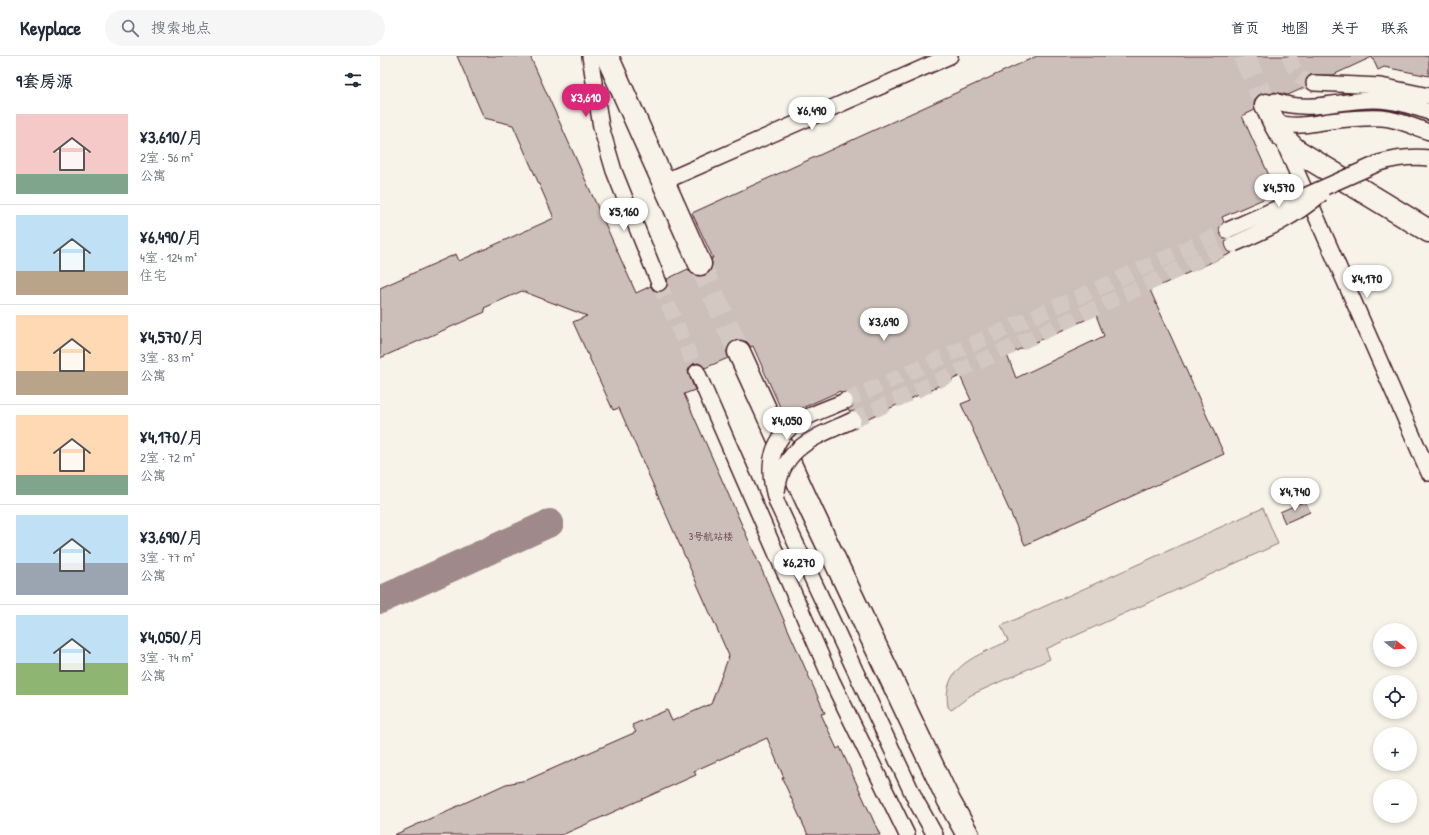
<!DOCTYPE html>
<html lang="zh">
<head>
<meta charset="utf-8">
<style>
  :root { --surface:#fff; --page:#f6f6f7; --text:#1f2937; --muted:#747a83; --line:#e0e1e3; --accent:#db2777 }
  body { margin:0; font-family:"Patrick Hand","LXGW WenKai TC",sans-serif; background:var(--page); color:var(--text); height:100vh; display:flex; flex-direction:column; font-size:15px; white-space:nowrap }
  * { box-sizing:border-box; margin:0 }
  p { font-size:13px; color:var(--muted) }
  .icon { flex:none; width:22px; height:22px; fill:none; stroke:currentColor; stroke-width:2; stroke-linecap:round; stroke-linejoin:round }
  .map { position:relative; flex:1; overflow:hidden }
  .side { display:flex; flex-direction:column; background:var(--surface); width:380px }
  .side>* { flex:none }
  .needle { width:26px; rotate:107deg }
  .buttons { position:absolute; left:993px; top:567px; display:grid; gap:8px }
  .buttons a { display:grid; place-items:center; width:44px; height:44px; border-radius:50%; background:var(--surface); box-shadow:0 2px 6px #0003; font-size:20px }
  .price { position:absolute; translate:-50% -34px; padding:0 9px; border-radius:14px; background:#fff; color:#222; font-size:13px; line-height:26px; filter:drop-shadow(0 1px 2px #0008) }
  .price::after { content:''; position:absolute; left:50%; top:24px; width:12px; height:9px; margin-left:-6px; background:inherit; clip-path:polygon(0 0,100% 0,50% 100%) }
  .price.active { background:var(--accent); color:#fff }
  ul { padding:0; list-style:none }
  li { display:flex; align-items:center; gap:12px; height:100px; padding:0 16px }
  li+li { border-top:1px solid var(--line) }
  li span { display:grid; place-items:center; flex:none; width:112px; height:80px; border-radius:0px; color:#555 }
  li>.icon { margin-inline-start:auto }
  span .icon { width:48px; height:48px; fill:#fffc; stroke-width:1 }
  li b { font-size:17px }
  h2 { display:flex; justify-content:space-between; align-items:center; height:48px; padding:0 16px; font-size:17px }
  header { display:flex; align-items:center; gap:24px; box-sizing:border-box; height:56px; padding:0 20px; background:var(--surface); border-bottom:1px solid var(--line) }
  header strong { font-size:19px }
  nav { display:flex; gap:22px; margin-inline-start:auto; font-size:14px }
  .search { width:280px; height:36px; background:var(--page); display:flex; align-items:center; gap:10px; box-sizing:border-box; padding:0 14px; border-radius:22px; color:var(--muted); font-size:15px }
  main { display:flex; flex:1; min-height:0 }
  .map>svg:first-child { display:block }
  .green { fill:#ded4cc; stroke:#947a7c }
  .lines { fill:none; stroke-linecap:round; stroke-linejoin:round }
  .taxiway { stroke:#a0898a; stroke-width:28 }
  .building { fill:#ccbfb9; stroke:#4a1f2b; fill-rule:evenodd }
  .minor-tunnel { stroke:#d4c9c2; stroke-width:15; stroke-dasharray:15 8; stroke-linecap:butt }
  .highway-tunnel { stroke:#d4c9c2; stroke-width:22; stroke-dasharray:22 11; stroke-linecap:butt }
  .minor-casing { stroke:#4a1f2b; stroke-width:18 }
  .highway-casing { stroke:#4a1f2b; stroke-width:25 }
  .minor { stroke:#f7f3e8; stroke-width:15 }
  .highway { stroke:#f7f3e8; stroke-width:22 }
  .minor-bridge-casing { stroke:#4a1f2b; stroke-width:18; stroke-linecap:butt }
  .minor-bridge { stroke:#f7f3e8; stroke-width:15 }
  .labels { text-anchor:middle; stroke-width:3.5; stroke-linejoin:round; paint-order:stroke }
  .number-label { font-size:10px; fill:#6a474e }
</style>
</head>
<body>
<header>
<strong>Keyplace</strong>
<div class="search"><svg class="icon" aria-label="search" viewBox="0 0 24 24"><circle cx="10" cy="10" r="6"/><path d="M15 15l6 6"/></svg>搜索地点</div>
<nav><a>首页</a><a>地图</a><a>关于</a><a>联系</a></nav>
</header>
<main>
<section class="side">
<h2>9套房源<svg class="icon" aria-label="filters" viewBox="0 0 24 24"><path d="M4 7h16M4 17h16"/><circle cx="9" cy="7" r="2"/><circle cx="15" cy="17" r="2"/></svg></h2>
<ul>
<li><span style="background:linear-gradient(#f6c9c9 75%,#7fa58c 0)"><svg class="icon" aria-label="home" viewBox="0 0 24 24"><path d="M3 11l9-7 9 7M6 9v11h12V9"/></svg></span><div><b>¥3,610/月</b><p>2室 · 56 m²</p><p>公寓</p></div></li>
<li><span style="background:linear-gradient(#bfe0f5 70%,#b9a48a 0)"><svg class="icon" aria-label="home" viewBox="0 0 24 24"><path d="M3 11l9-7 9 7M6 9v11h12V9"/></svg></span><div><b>¥6,490/月</b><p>4室 · 124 m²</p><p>住宅</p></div></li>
<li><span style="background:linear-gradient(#ffd9b3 70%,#b9a48a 0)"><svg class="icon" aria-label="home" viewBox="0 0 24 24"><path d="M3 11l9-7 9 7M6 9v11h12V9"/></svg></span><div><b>¥4,570/月</b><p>3室 · 83 m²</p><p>公寓</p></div></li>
<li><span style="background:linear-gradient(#ffd9b3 75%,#7fa58c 0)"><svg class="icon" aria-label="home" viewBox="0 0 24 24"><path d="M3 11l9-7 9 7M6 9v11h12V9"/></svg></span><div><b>¥4,170/月</b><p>2室 · 72 m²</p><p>公寓</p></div></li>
<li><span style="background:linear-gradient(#bfe0f5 60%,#9aa5b1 0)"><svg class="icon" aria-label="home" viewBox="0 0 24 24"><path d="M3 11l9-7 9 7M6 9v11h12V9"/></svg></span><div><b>¥3,690/月</b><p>3室 · 77 m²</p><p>公寓</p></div></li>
<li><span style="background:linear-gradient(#bfe0f5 60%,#8fb573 0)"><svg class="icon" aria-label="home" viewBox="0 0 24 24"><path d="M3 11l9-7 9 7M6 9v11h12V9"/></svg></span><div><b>¥4,050/月</b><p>3室 · 74 m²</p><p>公寓</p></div></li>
</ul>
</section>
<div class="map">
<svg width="1049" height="779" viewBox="0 0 1049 779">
  <rect width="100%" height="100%" fill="#f7f3e8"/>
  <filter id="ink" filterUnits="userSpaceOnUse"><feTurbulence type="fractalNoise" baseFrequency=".025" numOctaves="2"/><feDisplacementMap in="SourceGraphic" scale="8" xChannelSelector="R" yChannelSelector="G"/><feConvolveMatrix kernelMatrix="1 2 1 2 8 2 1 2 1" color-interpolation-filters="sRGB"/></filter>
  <g filter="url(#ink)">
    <path class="green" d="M 883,452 L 898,488 L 666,593 L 670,603 L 591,639 L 573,653 L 571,654 L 568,651 C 561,609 598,600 628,585 L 621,570 Z"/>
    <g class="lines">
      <path class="taxiway" d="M 0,544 L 170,467"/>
    </g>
    <path class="building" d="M 77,0 L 150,0 L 256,237 L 271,230 L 273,234 L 277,236 L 283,235 L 286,232 L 288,229 L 287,223 L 308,213 L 312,218 L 319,220 L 325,219 L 330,215 L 332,209 L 331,202 L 333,202 L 312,157 L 657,0 L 1043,0 L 1049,1 L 1049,20 L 1004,11 L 998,14 L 992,1 L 953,19 L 930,19 L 926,23 L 925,27 L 926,31 L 908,39 L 894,36 L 890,38 L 881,37 L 876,41 L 874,47 L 875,54 L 862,60 L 897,137 L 842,161 L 844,166 L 841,169 L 839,173 L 840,177 L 842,181 L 847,183 L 845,187 L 846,191 L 848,195 L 852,197 L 770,234 L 844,398 L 645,489 L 581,348 L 591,344 L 580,320 L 482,365 L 481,361 L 479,357 L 474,355 L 470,356 L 468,353 L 472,351 L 474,347 L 473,341 L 470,338 L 466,336 L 461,337 L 460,335 L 404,360 L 373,290 L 371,291 L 367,286 L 361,284 L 354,285 L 349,289 L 347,295 L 348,302 L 325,312 L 322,309 L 318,307 L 313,308 L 310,311 L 308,315 L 309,319 L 315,334 L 304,338 L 445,657 L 441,658 L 457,693 L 460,691 L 500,779 L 428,779 L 402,722 L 404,722 L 387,682 L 314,715 L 316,719 L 182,779 L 14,779 L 126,728 L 147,724 L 256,676 L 252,669 L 287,654 L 292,665 L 331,648 L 349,600 L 239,352 L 233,354 L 193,266 L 207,260 L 142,235 L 104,252 L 105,256 L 0,302 L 0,232 L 76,198 L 79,205 L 174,162 L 133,69 L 104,62 ZM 716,259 L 724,280 L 636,322 L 627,299 Z
      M 925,445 L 930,456 L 905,467 L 900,456 Z"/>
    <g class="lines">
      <path class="minor-tunnel" d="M 909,0 C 914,13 918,25 934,27
        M 879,34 L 891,44 L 895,45
        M 279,227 L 317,316
        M 465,345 L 848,174
        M 473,364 L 854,188"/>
      <path class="highway-tunnel" d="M 864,0 L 886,49
        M 320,208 L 359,296"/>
      <g class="minor-casing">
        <path id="minor" d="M 210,0 L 221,71 L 234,115 L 279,227
          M 934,27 L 1001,30 L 1049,40
          M 895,45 C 900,47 905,48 910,49 C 938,54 967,43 995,44 C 1014,44 1032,50 1049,56
          M 893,65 C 912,73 930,68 950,65 C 967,63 985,61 1002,62 C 1018,63 1034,71 1049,76
          M 904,87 L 1049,417
          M 283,126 L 570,0
          M 317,316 L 452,625 L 527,779
          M 536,745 L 555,779"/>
      </g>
      <g class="highway-casing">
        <path id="highway" d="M 227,0 L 320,208
          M 886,49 C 895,69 900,81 917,95 L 1049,175
          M 359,296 L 432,456 L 569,745 L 588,779"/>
      </g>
      <use href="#minor" class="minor"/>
      <use href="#highway" class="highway"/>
      <g class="minor-bridge-casing">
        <path id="minor-bridge" d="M 848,174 L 999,107 C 1016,102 1032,100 1049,102
          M 854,188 C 886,174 915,161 941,138
          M 465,345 C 449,352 431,357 417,367 C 387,386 387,417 397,447 L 536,745
          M 397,437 C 401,390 437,381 473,364"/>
      </g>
      <use href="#minor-bridge" class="minor-bridge"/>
    </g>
  </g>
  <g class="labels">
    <g class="number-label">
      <text x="331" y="484">3号航站楼</text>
    </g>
  </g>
</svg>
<div class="buttons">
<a><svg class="needle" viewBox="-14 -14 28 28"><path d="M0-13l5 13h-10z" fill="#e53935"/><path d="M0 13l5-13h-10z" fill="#747a83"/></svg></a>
<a><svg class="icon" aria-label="locate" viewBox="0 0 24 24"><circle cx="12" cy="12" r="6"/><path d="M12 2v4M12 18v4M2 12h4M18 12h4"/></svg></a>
<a>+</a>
<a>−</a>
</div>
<b class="price active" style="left:206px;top:62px">¥3,610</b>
<b class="price" style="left:432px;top:75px">¥6,490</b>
<b class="price" style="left:899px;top:152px">¥4,570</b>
<b class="price" style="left:244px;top:176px">¥5,160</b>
<b class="price" style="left:987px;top:243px">¥4,170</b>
<b class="price" style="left:504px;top:286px">¥3,690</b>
<b class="price" style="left:407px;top:385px">¥4,050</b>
<b class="price" style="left:915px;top:456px">¥4,740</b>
<b class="price" style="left:419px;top:527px">¥6,270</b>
</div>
</main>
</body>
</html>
